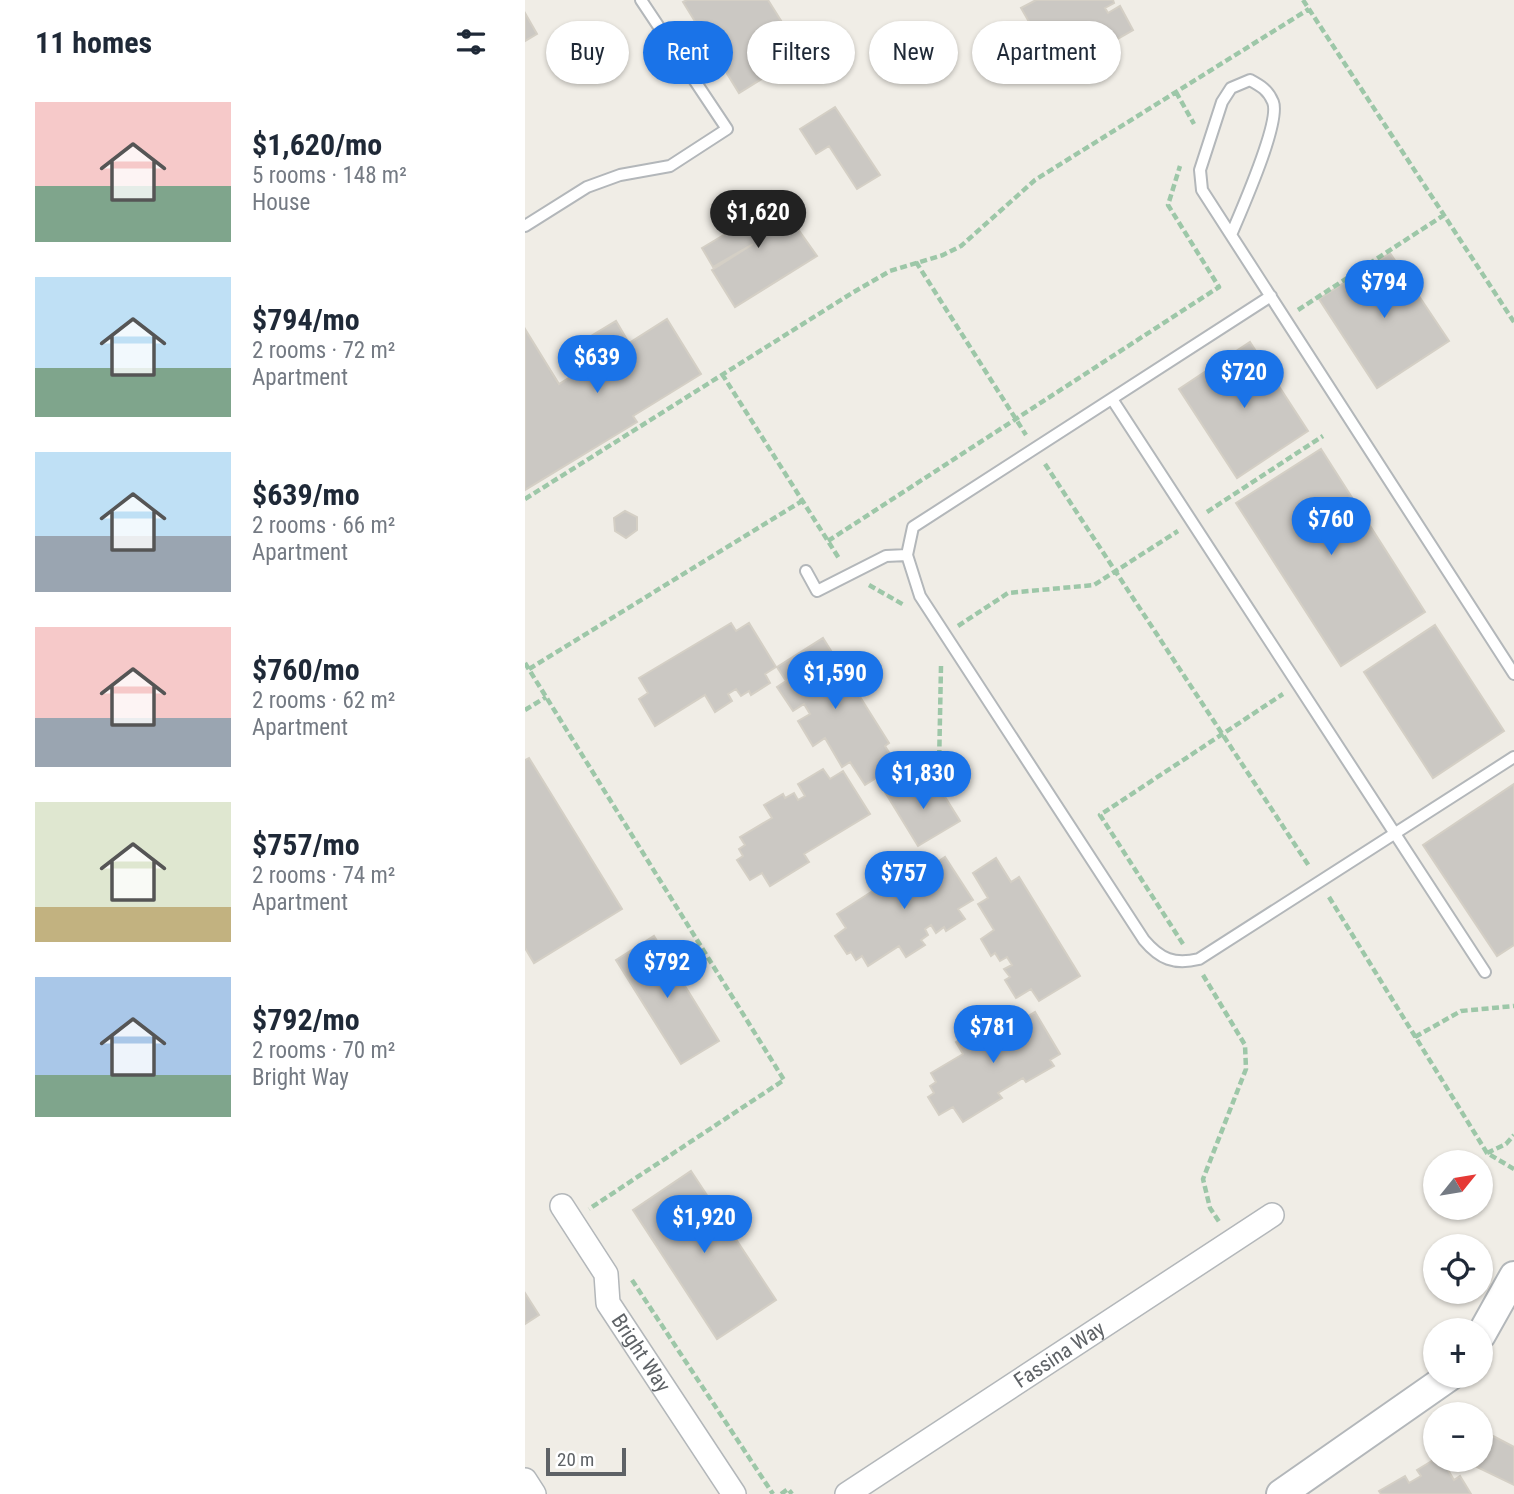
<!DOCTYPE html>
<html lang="en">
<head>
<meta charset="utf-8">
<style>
  :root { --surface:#fff; --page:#f2f2f3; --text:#1f2937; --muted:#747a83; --accent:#1a73e8 }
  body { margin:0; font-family:"Roboto Condensed",sans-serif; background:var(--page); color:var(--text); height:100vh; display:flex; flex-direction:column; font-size:26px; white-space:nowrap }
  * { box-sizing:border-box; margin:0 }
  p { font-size:23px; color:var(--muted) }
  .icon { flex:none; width:38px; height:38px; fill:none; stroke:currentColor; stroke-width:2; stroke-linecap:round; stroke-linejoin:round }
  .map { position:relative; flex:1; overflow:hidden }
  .drawer { display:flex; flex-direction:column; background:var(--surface); width:525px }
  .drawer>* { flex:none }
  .top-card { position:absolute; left:21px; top:21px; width:665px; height:63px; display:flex; gap:14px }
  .needle { width:46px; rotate:60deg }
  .tools { position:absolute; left:898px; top:1150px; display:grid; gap:14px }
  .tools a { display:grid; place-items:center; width:70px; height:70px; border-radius:50%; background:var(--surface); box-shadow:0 2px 5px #0004; font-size:35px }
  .scale { position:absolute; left:21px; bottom:18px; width:80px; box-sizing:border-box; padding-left:7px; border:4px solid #5e6266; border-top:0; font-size:19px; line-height:24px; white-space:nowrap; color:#5e6266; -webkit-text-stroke:5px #fff; paint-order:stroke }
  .price { position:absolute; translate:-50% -60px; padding:0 16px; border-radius:24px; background:var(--accent); color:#fff; font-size:23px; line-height:46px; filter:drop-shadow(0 2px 4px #0008) }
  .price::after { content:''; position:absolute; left:50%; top:42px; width:21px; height:16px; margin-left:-10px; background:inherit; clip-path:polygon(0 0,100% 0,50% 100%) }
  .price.selected { background:#222; color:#fff }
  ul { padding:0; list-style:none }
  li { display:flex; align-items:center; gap:21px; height:175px; padding:0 35px }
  li span { display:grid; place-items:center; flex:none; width:196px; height:140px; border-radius:0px; color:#555 }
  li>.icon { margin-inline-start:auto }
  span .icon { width:84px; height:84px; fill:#fffc; stroke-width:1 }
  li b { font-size:30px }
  h2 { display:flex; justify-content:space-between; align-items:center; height:84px; padding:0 35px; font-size:30px }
  .chip { padding:0 24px; border-radius:32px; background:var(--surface); box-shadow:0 2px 5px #0004; font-size:24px; line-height:63px }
  .chip.selected { background:var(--accent); color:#fff }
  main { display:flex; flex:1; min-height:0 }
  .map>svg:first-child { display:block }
  .building { fill:#cbc8c3; stroke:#d4cfc5; stroke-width:2 }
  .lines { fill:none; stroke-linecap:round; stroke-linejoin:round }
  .service-casing { stroke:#b3b7ba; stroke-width:14 }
  .minor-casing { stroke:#b3b7ba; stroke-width:26 }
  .tertiary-casing { stroke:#b3b7ba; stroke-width:32 }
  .path { stroke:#9dc7a8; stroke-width:4.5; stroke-dasharray:7 3.5; stroke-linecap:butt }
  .service { stroke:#fff; stroke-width:10 }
  .minor { stroke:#fff; stroke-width:23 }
  .tertiary { stroke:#fff; stroke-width:28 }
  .labels { text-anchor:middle; stroke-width:5; stroke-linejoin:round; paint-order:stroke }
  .street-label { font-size:21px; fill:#5e6266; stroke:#fff }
</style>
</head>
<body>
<main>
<section class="drawer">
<h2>11 homes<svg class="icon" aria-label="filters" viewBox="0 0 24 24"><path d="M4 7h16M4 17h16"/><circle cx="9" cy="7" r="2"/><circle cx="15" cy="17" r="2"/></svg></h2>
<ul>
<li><span style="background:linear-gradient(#f6c9c9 60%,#7fa58c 0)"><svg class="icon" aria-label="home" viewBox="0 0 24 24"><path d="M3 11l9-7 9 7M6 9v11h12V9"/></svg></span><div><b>$1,620/mo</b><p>5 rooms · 148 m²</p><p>House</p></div></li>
<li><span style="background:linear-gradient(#bfe0f5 65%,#7fa58c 0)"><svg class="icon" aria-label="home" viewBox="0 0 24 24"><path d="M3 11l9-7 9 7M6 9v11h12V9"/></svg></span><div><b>$794/mo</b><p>2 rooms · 72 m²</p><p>Apartment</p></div></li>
<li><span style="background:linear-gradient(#bfe0f5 60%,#9aa5b1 0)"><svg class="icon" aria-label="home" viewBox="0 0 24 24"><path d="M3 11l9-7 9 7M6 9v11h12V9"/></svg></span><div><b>$639/mo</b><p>2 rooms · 66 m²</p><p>Apartment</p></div></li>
<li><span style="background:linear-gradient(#f6c9c9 65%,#9aa5b1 0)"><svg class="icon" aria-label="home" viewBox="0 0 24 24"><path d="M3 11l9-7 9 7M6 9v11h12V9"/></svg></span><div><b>$760/mo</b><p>2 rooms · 62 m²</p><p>Apartment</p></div></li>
<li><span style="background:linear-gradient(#dfe7d0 75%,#c2b280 0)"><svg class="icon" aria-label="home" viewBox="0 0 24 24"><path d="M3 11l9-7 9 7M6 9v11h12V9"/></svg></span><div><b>$757/mo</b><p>2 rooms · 74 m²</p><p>Apartment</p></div></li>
<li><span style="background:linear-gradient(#a9c7e8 70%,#7fa58c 0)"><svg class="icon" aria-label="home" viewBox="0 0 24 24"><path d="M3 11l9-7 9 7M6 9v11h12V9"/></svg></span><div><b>$792/mo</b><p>2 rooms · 70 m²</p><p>Bright Way</p></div></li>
</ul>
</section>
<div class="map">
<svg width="989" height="1494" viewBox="0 0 989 1494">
  <rect width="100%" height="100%" fill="#f0ede6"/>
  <path class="building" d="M 162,0 L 243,0 L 277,54 L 214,93 L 158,2 Z
    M 511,0 L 588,0 L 589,3 L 580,8 L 583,13 L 595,6 L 608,30 L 547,65 L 534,41 L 542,36 L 537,28 L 530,32 L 526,25 L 511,34 L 496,8 Z
    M 0,13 L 12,34 L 0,41 Z
    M 310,107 L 355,175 L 332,189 L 304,146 L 291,154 L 275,129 Z
    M 246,191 L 292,256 L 210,307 L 187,270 L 228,244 L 188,267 L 177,248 L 217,224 L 210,213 Z
    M 865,253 L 924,341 L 852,388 L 794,299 Z
    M 142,319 L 176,374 L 108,416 L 112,422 L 0,490 L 0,329 L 34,384 L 74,359 L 61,339 L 91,321 L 104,343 Z
    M 725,342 L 783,431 L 712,478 L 654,389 Z
    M 796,449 L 900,612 L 816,666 L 711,503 Z
    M 100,511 L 112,517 L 112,530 L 101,538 L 90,531 L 89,518 Z
    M 206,623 L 211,631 L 224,623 L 251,667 L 240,674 L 245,683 L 226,695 L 224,691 L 216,696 L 211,689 L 203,694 L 207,701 L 190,712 L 180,695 L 130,726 L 114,699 L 123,693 L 114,678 Z
    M 910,625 L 979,731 L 908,778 L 839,672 Z
    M 298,638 L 364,743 L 360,746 L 372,765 L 340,785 L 325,762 L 317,767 L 300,738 L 288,746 L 273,721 L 285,714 L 279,704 L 268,711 L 252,687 L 261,681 L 252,667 Z
    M 4,758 L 97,909 L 9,963 L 0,948 L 0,760 Z
    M 298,769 L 305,779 L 318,771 L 345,814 L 279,854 L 284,862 L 245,886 L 237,873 L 225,880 L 212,860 L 218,856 L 214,849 L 220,845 L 215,837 L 247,818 L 239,805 L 258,794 L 260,798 L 269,793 L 273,800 L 280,796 L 273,784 Z
    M 379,780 L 388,795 L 410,781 L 435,821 L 393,846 L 360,792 Z
    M 989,784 L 989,945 L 972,956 L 898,845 Z
    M 402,856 L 408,865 L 420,857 L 448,900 L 433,909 L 440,919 L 421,931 L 419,927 L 411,933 L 406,925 L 400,929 L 403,935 L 396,940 L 400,945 L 381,957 L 374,946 L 343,966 L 337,956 L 331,960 L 326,952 L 322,954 L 310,936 L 321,928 L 312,914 Z
    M 471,858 L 486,882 L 494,877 L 555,976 L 514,1001 L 506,989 L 491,998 L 480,980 L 485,977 L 479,969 L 487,965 L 482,957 L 475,961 L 470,953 L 466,956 L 456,939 L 469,930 L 453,904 L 463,898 L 448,873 Z
    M 129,936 L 194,1041 L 156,1064 L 91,960 Z
    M 489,1007 L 497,1020 L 510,1012 L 535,1054 L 525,1060 L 529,1066 L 501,1082 L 498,1078 L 473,1093 L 477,1098 L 438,1122 L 428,1107 L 414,1115 L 403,1097 L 409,1093 L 405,1086 L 411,1082 L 406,1073 L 438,1054 L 431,1042 L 448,1031 L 451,1036 L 458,1032 L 463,1040 L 472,1034 L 468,1026 L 476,1021 L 474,1017 Z
    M 166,1171 L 251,1300 L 192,1339 L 108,1210 Z
    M 0,1293 L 14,1315 L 0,1324 Z
    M 968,1436 L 989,1447 L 989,1485 L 952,1467 Z
    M 910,1459 L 917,1460 L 929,1480 L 935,1476 L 946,1494 L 856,1494 L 854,1491 L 880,1476 L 884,1483 L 896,1476 L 892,1470 Z"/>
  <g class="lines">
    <g class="service-casing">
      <path id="service" d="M 0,226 L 62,187 L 95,175 L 145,166 L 202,129 L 116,0
        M 706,235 C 716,211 756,122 748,102 C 743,90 736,86 725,80 L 706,88 L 697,102 L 675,170 L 677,190 L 989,674
        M 746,296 L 388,527 L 382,555 L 395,596 L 619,940 C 635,959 649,965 674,959 L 989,757
        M 587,399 L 960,972
        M 281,571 L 292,591 L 361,556 L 382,555"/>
    </g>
    <g class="minor-casing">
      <g id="minor">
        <path id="s1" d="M 37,1206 L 81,1274 L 83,1303 L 209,1494"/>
        <path d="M 0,1480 L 9,1494"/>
        <path id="s2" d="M 322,1494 L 747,1215"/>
      </g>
    </g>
    <g class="tertiary-casing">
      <path id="tertiary" d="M 956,1335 L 989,1276
        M 756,1494 L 925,1376"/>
    </g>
    <path class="path" d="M 778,0 L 989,322
      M 651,92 L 669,124
      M 391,262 L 501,435
      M 773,310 L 919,215
      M 197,374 L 315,560
      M 520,464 L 784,866
      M 0,499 L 327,293 L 365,271 L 418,255 L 436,246 L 510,180 L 784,9
      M 682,512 L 798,436
      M 303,541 L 694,287 L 643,205 L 655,166
      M 344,585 L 379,605
      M 433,626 L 483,593 L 569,585 L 653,531
      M 0,663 L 259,1080 L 64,1209
      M 416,666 L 414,767 L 421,783
      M 4,669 L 277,501
      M 0,710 L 21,697
      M 804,897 L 962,1153 L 989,1169
      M 658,944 L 575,815 L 758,694
      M 678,975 L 720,1045 L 721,1069 L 678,1179 L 685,1208 L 695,1223
      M 890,1037 L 936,1011 L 989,1006
      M 962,1153 L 981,1144 L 989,1135
      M 107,1280 L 248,1494
      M 256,1494 L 263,1489 L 267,1494"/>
    <use href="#service" class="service"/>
    <use href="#minor" class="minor"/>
    <use href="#tertiary" class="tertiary"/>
  </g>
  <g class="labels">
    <g class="street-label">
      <text dy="7" stroke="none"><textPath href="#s1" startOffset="170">Bright Way</textPath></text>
      <text dy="7" stroke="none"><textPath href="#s2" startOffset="254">Fassina Way</textPath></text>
    </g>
  </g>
</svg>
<div class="tools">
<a><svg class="needle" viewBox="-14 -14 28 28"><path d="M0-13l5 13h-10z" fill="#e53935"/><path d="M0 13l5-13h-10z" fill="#747a83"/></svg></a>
<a><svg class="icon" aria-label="locate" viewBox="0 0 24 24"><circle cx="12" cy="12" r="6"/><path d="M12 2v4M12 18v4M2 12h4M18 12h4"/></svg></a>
<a>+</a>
<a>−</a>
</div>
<div class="scale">20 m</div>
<b class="price selected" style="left:233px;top:250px">$1,620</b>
<b class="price" style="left:859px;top:320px">$794</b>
<b class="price" style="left:72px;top:395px">$639</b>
<b class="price" style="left:719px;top:410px">$720</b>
<b class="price" style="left:806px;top:557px">$760</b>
<b class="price" style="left:310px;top:711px">$1,590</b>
<b class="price" style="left:398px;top:811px">$1,830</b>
<b class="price" style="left:379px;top:911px">$757</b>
<b class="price" style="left:142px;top:1000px">$792</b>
<b class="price" style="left:468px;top:1065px">$781</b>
<b class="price" style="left:179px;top:1255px">$1,920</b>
<div class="top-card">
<a class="chip">Buy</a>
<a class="chip selected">Rent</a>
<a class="chip">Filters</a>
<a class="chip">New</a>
<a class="chip">Apartment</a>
</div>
</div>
</main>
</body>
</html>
